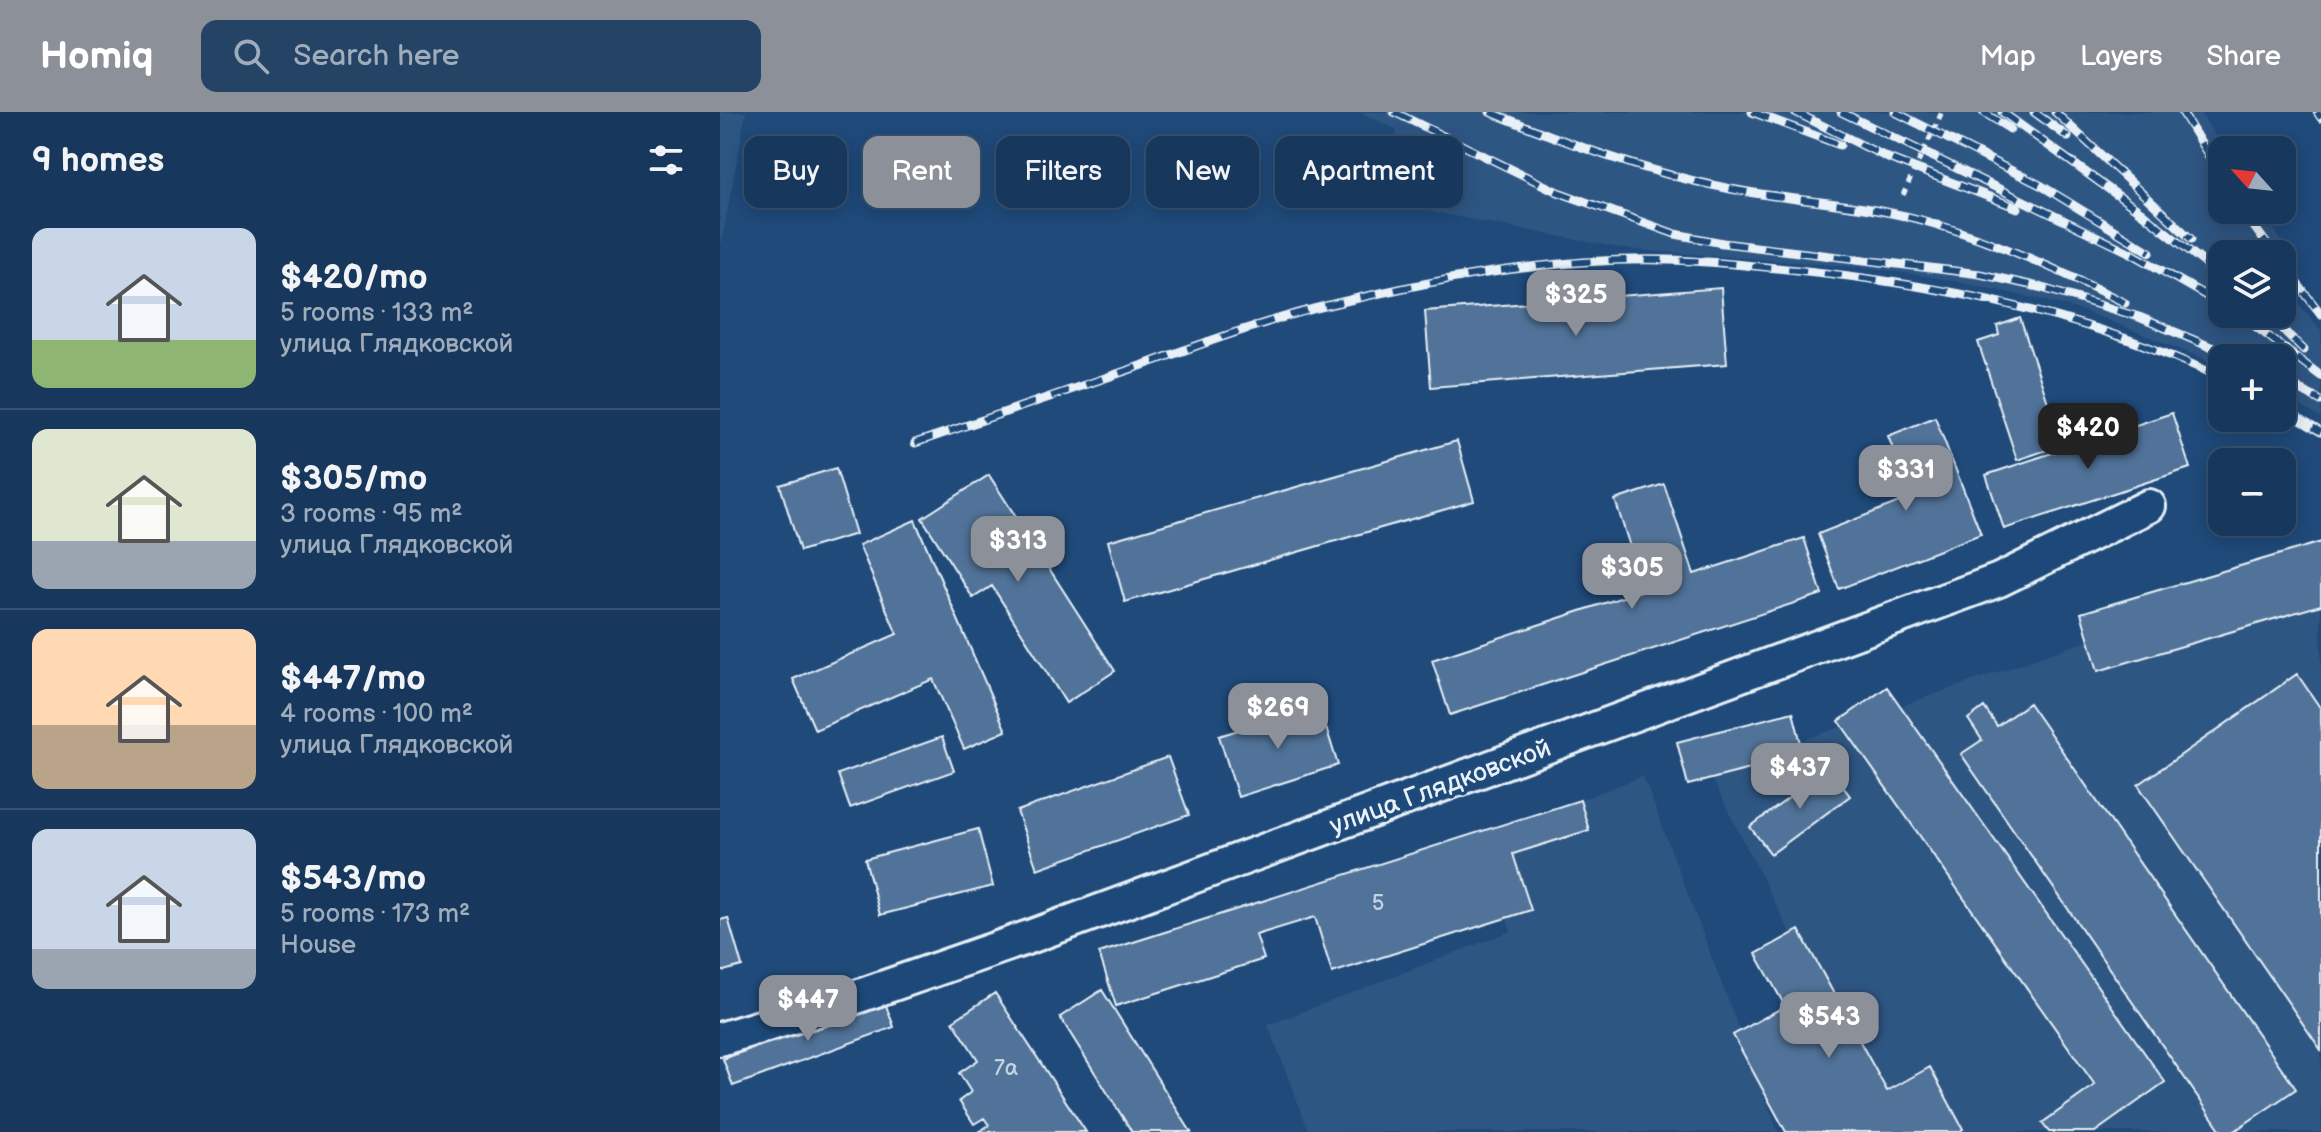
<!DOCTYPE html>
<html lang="en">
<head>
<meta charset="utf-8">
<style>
  :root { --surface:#17385c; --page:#244365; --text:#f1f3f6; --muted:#9eacbb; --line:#365272; --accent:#8c9099 }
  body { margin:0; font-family:"Balsamiq Sans",sans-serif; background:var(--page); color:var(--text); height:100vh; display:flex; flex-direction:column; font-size:30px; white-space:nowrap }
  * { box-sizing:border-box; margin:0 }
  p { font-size:26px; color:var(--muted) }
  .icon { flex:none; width:44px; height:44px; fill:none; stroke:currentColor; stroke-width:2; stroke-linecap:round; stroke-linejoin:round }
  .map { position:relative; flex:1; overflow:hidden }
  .sheet { display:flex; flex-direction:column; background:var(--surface); width:720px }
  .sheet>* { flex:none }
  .guide { position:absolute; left:24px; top:24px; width:760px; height:72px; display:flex; gap:16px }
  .needle { width:52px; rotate:297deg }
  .controls { position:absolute; left:1488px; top:24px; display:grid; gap:16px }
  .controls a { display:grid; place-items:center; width:88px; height:88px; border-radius:16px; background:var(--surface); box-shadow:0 4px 20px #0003,0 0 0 2px var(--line); font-size:40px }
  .price { position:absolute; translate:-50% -68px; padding:0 18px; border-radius:16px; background:var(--accent); color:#fff; font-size:26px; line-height:52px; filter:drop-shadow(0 2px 4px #0008) }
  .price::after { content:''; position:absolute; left:50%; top:48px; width:24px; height:18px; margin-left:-12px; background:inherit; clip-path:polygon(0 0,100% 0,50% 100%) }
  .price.active { background:#222; color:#fff }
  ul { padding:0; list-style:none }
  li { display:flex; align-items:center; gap:24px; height:200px; padding:0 32px }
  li+li { border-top:2px solid var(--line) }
  li span { display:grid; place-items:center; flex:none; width:224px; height:160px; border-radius:16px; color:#555 }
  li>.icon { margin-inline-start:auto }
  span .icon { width:96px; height:96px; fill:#fffc; stroke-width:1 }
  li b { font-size:34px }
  h2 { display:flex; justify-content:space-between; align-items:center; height:96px; padding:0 32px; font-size:34px }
  .chip { padding:0 28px; border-radius:16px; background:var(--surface); box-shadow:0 4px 20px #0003,0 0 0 2px var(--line); font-size:28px; line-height:72px }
  .chip.active { background:var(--accent); color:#fff }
  header { display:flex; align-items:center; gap:48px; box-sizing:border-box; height:112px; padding:0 40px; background:var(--accent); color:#fff }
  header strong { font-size:38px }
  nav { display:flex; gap:44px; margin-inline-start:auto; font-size:28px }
  .search { width:560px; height:72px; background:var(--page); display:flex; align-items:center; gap:20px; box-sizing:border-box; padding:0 28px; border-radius:16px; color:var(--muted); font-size:30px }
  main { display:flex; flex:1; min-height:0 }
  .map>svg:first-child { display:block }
  .built { fill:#2e5683; fill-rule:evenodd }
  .building { fill:#517399; stroke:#e8f1f8; stroke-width:2 }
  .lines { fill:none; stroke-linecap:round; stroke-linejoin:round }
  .minor-casing { stroke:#e8f1f8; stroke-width:38 }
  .path { stroke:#e8f1f8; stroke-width:5; stroke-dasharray:6 6; stroke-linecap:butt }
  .minor { stroke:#1f4a7a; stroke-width:32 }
  .rail-casing { stroke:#e8f1f8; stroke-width:9 }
  .rail { stroke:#1f4a7a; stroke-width:6; stroke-dasharray:18; stroke-linecap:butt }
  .labels { text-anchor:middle; stroke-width:7; stroke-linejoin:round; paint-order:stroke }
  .number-label { font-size:22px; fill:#c2d2e0 }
  .street-label { font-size:26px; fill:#e8f1f8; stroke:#1f4a7a }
</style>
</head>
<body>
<header>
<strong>Homiq</strong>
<div class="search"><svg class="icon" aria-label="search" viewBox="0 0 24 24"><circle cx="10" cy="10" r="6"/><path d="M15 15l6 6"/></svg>Search here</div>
<nav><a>Map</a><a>Layers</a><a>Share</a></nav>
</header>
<main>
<section class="sheet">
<h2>9 homes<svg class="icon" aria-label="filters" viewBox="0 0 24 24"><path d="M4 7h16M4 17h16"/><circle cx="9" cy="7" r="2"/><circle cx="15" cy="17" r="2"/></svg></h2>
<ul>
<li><span style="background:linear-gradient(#c9d6e8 70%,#8fb573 0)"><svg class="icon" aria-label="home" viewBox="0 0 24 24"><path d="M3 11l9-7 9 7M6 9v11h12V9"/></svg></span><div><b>$420/mo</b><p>5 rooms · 133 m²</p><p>улица Глядковской</p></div></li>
<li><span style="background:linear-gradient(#dfe7d0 70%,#9aa5b1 0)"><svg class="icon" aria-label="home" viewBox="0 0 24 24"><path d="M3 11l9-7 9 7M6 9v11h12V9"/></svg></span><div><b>$305/mo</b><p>3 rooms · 95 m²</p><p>улица Глядковской</p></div></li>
<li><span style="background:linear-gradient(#ffd9b3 60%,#b9a48a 0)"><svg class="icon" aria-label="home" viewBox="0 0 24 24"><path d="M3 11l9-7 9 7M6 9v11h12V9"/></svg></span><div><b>$447/mo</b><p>4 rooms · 100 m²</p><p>улица Глядковской</p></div></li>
<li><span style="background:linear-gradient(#c9d6e8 75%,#9aa5b1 0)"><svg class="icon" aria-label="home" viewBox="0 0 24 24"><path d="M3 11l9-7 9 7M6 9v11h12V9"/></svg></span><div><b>$543/mo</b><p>5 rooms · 173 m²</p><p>House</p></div></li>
</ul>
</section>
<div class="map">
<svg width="1601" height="1020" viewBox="0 0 1601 1020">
  <rect width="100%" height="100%" fill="#1f4a7a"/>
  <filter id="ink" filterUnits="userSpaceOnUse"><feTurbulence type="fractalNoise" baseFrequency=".0125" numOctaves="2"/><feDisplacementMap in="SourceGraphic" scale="16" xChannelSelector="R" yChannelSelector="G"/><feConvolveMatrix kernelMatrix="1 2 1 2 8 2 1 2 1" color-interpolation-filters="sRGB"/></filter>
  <g filter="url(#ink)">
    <path class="built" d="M 0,0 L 26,0 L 0,138 Z
      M 641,0 L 1480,0 L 1504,38 L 1502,38 L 1502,98 L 1542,98 L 1579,157 L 1562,171 L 1601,218 L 1601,306 L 1562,283 L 1562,246 L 1502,246 L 1502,254 L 1367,200 L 1319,187 L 1224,167 L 1152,156 L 905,137 L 655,89 L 677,18 ZM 1562,142 L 1562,202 L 1502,202 L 1502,142 Z
      M 1601,447 L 1601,1020 L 1171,1020 L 989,661 Z
      M 923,664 L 1058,1020 L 589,1020 L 548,913 L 791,819 L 757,727 Z"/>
    <path class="building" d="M 1001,176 L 1007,252 L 711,275 L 705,199 Z
      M 1300,206 L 1342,333 L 1297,348 L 1258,230 L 1279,223 L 1277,214 Z
      M 1452,301 L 1470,356 L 1284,417 L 1266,363 Z
      M 1215,305 L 1261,422 L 1119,477 L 1098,422 L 1192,385 L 1168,324 Z
      M 737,329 L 754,389 L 405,490 L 388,429 Z
      M 116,356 L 136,422 L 80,439 L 60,373 Z
      M 269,363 L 395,559 L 346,591 L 272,474 L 253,486 L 202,406 Z
      M 944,372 L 974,462 L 1084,426 L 1102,482 L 730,603 L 712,548 L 924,478 L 895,388 Z
      M 195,408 L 286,619 L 244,637 L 213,567 L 95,618 L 73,567 L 177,522 L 139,433 Z
      M 1601,430 L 1601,493 L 1378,559 L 1361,501 Z
      M 1577,562 L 1601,597 L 1601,938 L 1418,673 Z
      M 1167,575 L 1445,970 L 1375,1020 L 1329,1020 L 1322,1011 L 1375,973 L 1119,609 Z
      M 1309,591 L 1576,977 L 1513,1020 L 1502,1020 L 1241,642 L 1262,628 L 1248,607 L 1264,595 L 1277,614 Z
      M 599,593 L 618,653 L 518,685 L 499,624 Z
      M 1073,600 L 1084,643 L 968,673 L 957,630 Z
      M 222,625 L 234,659 L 130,696 L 118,662 Z
      M 448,645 L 469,703 L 317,757 L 297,699 Z
      M 1109,656 L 1130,684 L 1051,742 L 1030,715 Z
      M 860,688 L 869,718 L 793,742 L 811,798 L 612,861 L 595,805 L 536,823 L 544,847 L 396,894 L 379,841 Z
      M 258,717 L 273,774 L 160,803 L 145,747 Z
      M 8,806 L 22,854 L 0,860 L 0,808 Z
      M 1079,818 L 1167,979 L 1210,955 L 1243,1017 L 1239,1020 L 1066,1020 L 1013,923 L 1065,894 L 1036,842 Z
      M 382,878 L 471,1020 L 412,1020 L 340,905 Z
      M 275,881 L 366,1020 L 259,1020 L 269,1013 L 264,1006 L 254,1012 L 239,989 L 251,980 L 239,961 L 258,948 L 233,909 Z
      M 164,888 L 174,915 L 13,974 L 3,947 Z"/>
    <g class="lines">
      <g class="minor-casing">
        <path id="minor" d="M 0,927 L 110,894 L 312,824 L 1279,468 L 1429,394"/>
      </g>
      <path class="path" d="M 1183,83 L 1222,0"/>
      <use href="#minor" class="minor"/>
      <g class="rail-casing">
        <path id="rail" d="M 674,0 L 838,80 L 955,122 L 1003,131 L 1260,162 L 1319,175 L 1419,205 L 1517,246
          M 770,0 C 847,31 924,60 1006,76 C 1075,90 1147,91 1215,112 C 1280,131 1343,160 1405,191
          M 1032,0 L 1120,33
          M 1075,0 L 1168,46 L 1298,96
          M 1121,0 L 1413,142 L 1502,193
          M 1175,0 L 1322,74 L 1430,140
          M 1263,0 L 1290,17
          M 1282,0 L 1422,101 L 1502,165
          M 1314,0 L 1348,25
          M 1335,0 L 1471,127
          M 1462,0 L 1502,66
          M 1597,0 L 1601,6
          M 1522,98 L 1554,142
          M 1562,152 L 1601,202
          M 1519,202 L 1601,264
          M 1547,202 L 1584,238
          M 1562,268 L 1601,289
          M 1562,297 L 1601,320
          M 195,331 C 272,305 349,278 426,252 C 481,232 536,212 593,197 C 708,168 830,145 948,148 C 991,149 1034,154 1077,158 C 1223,173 1369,203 1502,266"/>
      </g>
      <use href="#rail" class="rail"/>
    </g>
  </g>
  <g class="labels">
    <g class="number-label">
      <text x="658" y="798">5</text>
      <text x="286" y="963">7а</text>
    </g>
    <g class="street-label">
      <text transform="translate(720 674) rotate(-20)" y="9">улица Глядковской</text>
    </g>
  </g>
</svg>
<div class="controls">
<a><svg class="needle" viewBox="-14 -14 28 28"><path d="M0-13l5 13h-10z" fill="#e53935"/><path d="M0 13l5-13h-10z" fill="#9eacbb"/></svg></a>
<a><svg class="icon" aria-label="layers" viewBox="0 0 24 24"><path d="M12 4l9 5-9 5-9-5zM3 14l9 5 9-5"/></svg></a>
<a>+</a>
<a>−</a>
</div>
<b class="price" style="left:856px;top:226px">$325</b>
<b class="price active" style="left:1368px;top:359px">$420</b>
<b class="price" style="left:1186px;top:401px">$331</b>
<b class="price" style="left:298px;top:472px">$313</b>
<b class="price" style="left:912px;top:499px">$305</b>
<b class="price" style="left:558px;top:639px">$269</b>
<b class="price" style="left:1080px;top:699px">$437</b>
<b class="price" style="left:88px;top:931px">$447</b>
<b class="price" style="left:1109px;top:948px">$543</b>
<div class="guide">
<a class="chip">Buy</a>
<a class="chip active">Rent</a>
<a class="chip">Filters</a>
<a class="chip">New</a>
<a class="chip">Apartment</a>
</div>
</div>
</main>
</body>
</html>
